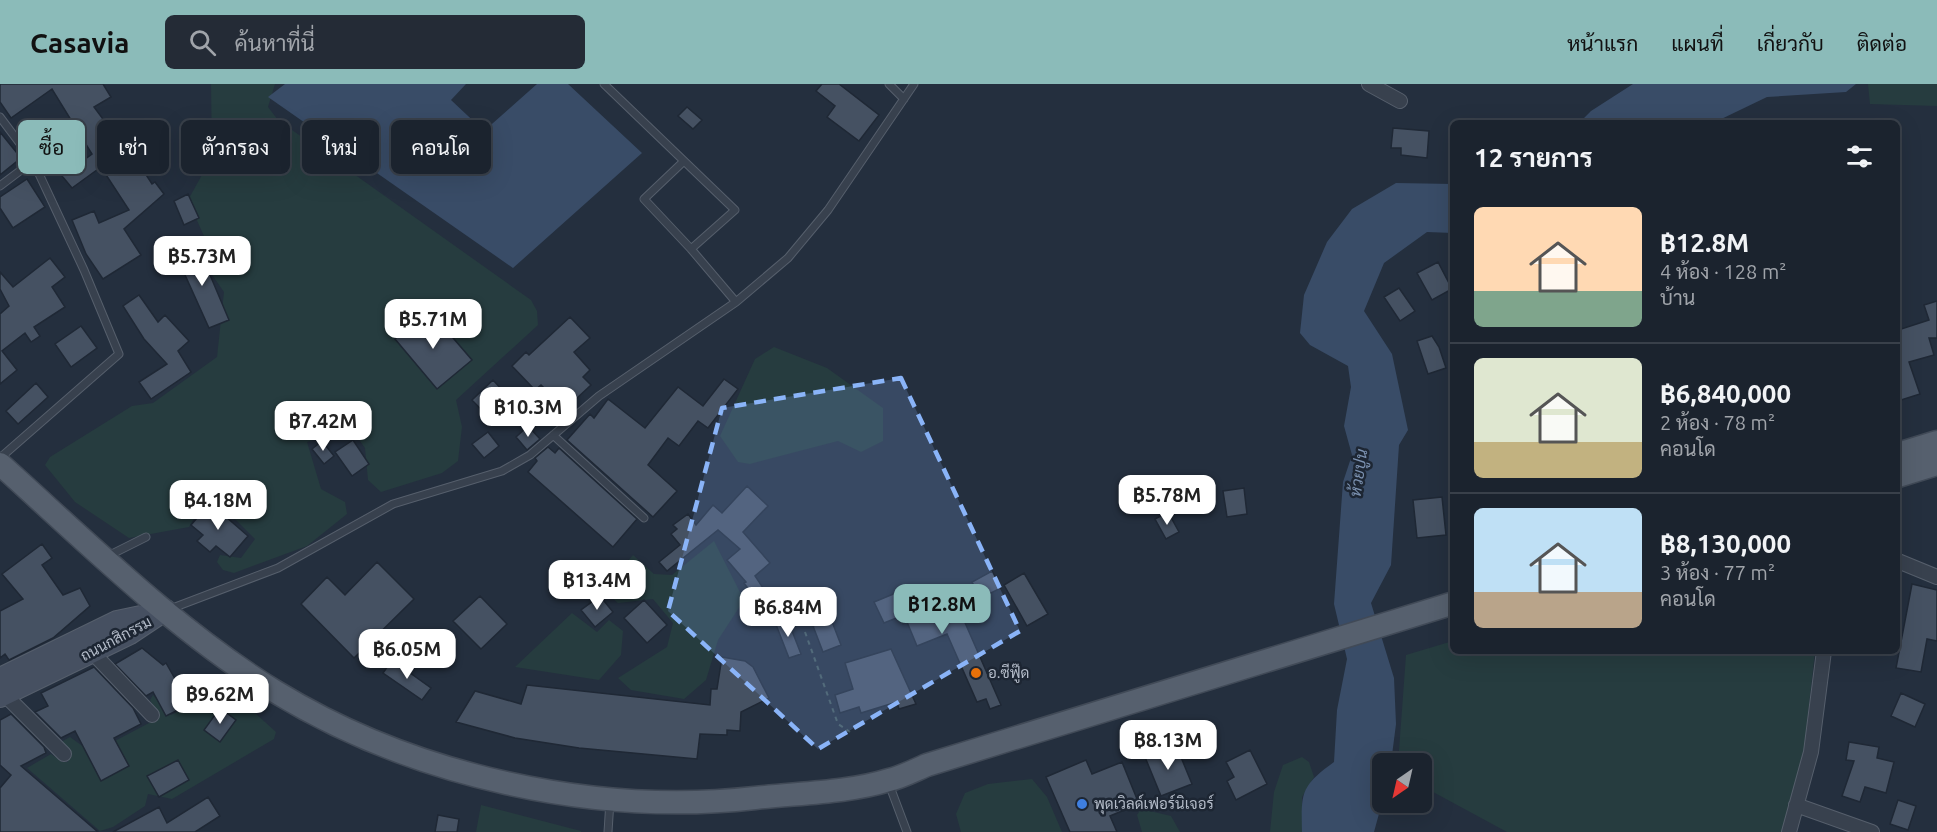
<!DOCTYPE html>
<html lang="th">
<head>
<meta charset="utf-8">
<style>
  :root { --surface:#1b232e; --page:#242b36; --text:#f1f3f6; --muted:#a0a4aa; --line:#39404a; --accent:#8bbbb9 }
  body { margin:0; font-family:Ubuntu,Sarabun,sans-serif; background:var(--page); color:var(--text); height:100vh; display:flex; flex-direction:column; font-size:22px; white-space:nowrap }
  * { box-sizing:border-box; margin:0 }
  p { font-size:20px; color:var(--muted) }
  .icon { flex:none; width:33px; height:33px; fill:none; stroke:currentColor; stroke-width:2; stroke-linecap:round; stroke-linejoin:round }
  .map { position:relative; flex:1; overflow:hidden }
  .drawer { position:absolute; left:1450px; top:36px; width:450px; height:534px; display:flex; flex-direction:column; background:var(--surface); border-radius:9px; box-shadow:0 6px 24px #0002,0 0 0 2px var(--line) }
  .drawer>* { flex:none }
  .banner { position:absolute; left:18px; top:36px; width:570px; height:54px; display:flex; gap:12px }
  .needle { width:39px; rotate:214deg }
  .fabs { position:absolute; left:1372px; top:669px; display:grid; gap:12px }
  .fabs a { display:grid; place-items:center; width:60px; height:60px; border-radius:9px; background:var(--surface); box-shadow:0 6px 24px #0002,0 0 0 2px var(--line); font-size:30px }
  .price { position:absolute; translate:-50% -51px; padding:0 14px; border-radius:12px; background:#fff; color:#222; font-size:20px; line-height:39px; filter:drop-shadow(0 2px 3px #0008) }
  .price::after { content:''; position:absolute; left:50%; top:36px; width:18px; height:14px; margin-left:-9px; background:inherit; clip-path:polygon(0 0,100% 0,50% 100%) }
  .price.current { background:var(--accent); color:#111 }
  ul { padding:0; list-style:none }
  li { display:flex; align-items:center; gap:18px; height:150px; padding:0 24px }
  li+li { border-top:2px solid var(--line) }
  li span { display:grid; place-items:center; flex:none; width:168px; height:120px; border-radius:9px; color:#555 }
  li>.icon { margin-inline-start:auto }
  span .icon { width:72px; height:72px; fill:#fffc; stroke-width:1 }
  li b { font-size:26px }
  h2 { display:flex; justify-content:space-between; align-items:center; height:72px; padding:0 24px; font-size:26px }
  .tag { padding:0 21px; border-radius:9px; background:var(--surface); box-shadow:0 6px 24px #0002,0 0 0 2px var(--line); font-size:21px; line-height:54px }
  .tag.current { background:var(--accent); color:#111 }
  header { display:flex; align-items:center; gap:36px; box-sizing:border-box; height:84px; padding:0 30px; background:var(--accent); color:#111 }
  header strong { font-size:28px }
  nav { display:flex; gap:33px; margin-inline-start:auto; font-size:21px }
  .search { width:420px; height:54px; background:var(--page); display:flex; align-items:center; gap:15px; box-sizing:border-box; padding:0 21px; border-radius:9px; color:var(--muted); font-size:22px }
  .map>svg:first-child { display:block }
  .green { fill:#263c3f }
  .water { fill:#394c67 }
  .building { fill:#455162; stroke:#1f2835; stroke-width:1.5 }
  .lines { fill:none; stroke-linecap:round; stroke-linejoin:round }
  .lane-casing { stroke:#565f6c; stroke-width:9 }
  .street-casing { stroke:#565f6c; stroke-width:16 }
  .secondary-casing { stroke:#565f6c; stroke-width:22 }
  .primary-casing { stroke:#414a57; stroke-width:25 }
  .path { stroke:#44595c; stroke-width:2; stroke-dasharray:4.5 4.5; stroke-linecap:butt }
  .lane { stroke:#38414e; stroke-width:7 }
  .street { stroke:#38414e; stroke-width:14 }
  .secondary { stroke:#465061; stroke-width:20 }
  .primary { stroke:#56606e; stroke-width:22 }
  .marked { fill:#8ab4f8; fill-opacity:0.2; stroke:#8ab4f8; stroke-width:4.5; stroke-dasharray:12 8; stroke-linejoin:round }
  .food-dot { fill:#e8710a; stroke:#1d2633; stroke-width:2 }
  .shop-dot { fill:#3f7fe0; stroke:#1d2633; stroke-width:2 }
  .labels { text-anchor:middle; stroke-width:5; stroke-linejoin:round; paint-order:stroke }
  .street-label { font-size:15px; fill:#b4bcc9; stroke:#1d2633 }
  .poi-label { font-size:15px; fill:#b4bcc9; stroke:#1d2633; text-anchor:start }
  .water-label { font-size:16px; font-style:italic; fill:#7c92b1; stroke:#1d2633 }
</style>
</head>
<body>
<header>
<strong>Casavia</strong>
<div class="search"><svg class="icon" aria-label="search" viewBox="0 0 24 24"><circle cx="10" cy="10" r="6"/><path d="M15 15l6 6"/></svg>ค้นหาที่นี่</div>
<nav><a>หน้าแรก</a><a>แผนที่</a><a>เกี่ยวกับ</a><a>ติดต่อ</a></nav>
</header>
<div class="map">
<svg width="1937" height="748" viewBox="0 0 1937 748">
  <rect width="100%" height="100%" fill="#242f3e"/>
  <path class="green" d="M 211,0 L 275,0 L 268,23 L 278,36 L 531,216 L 537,227 L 538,241 L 456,316 L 462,343 L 458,377 L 442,389 L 381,408 L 368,396 L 365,364 L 350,343 L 307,358 L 321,405 L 345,418 L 347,430 L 307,462 L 234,489 L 223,486 L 217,478 L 220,471 L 241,474 L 255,455 L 217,417 L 202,420 L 189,443 L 129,454 L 75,418 L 45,381 L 50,373 L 132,322 L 153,319 L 217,273 L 224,208 L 208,185 L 207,159 L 188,116 L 212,73 Z
    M 1868,0 L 1937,0 L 1937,22 L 1870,20 Z
    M 774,263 L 827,284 L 883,324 L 883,357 L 861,368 L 838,357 L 750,380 L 738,378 L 720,352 L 755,275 Z
    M 714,457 L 744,516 L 718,556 L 706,596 L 684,615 L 631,606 L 618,594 L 667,563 L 673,539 L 653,515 L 618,519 L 603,506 L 633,471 L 654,490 L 672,491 Z
    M 572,529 L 597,548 L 609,536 L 623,547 L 621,571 L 599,596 L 515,583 Z
    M 1453,557 L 1454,567 L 1815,567 L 1803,676 L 1782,748 L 1507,748 L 1422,702 L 1422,680 L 1398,680 L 1406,571 Z
    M 153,611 L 171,631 L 196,619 L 225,612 L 255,629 L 276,648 L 274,655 L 172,715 L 148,710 L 145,722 L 113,743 L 100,747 L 27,684 L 51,670 L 62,678 L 68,678 L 61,658 L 70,653 L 92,669 L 151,638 L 157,629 L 150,616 Z
    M 1302,673 L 1309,678 L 1314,693 L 1302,713 L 1302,748 L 1270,748 L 1274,708 L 1283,681 Z
    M 1032,695 L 1047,713 L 1062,748 L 961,748 L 956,730 L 965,709 L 988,700 Z
    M 481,721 L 581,747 L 581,748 L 476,748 Z
    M 1141,725 L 1171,732 L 1180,748 L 1142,748 L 1137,731 Z"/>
  <path class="water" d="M 285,0 L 466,0 L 451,16 L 484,47 L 537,0 L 568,0 L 642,69 L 513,184 L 268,13 Z
    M 1633,0 L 1856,0 L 1846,8 L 1767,13 L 1713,39 L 1579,39 L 1591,27 Z
    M 1396,99 L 1453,100 L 1453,149 L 1427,148 L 1384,179 L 1364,227 L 1392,270 L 1408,346 L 1399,361 L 1391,481 L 1371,519 L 1394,594 L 1396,640 L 1391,679 L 1383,680 L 1383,715 L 1374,748 L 1302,748 C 1301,708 1301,702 1334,678 L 1337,626 L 1347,575 L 1334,520 L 1343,398 L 1352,371 L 1344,342 L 1351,303 L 1348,282 L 1310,261 L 1300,249 L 1304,211 L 1327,158 L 1352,125 Z"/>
  <path class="building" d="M 0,0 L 103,0 L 111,13 L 94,23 L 114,50 L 130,39 L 141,53 L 128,63 L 152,100 L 155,98 L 164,110 L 124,145 L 141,171 L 103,195 L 86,170 L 72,136 L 94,127 L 99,139 L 129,126 L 101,83 L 72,104 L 62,92 L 92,70 L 52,5 L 11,34 L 0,18 Z
    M 822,0 L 839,0 L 879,31 L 859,57 L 827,33 L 835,22 L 816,7 Z
    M 687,23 L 702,36 L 693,45 L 678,32 Z
    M 1393,44 L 1429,47 L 1427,74 L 1401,71 L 1401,64 L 1391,64 Z
    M 0,48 L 21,74 L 0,91 Z
    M 27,95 L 45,123 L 13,144 L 0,124 L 0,113 Z
    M 188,110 L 199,134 L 184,141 L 174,117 Z
    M 195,163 L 205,179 L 229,236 L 209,244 L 185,191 L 173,176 Z
    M 50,174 L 65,193 L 52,203 L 65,223 L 34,243 L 40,252 L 31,258 L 25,249 L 2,267 L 17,286 L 0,300 L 0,230 L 9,222 L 0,205 L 0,188 L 13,203 Z
    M 1438,178 L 1452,205 L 1432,216 L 1417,189 Z
    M 1399,204 L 1415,227 L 1400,237 L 1384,213 Z
    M 139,211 L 158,238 L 165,231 L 189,257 L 178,267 L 191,288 L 151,315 L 139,298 L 167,280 L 144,255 L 123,222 Z
    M 1937,217 L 1937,254 L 1929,254 L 1934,271 L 1909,278 L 1920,310 L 1898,317 L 1898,246 L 1929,236 L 1924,221 Z
    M 429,226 L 472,276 L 437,305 L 395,255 Z
    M 570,233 L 590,254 L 574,268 L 590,286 L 583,293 L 591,301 L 561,329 L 553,320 L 556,316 L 541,301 L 535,306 L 512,282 L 526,268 L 529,271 Z
    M 81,242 L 97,264 L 71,283 L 55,260 Z
    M 1432,252 L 1439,263 L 1446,284 L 1428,290 L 1417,257 Z
    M 724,295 L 738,305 L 708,344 L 698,337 L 679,362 L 668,354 L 648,381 L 677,407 L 653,433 L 567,356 L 590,330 L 594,334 L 608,315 L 645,344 L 678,303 L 703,322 Z
    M 493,296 L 515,320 L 494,339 L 472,316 Z
    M 36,299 L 48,313 L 18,340 L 6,327 Z
    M 528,342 L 540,355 L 527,366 L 516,353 Z
    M 488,348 L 499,362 L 484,374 L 472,360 Z
    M 353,356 L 369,380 L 352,392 L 335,368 Z
    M 322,357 L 334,372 L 324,380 L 312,365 Z
    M 548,363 L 555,369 L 559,364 L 637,435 L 613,463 L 528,388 L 537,377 L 535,374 Z
    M 747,402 L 768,422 L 743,448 L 770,479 L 755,492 L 771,516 L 765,520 L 763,518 L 759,520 L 744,499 L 746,498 L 727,476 L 740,465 L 718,446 L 667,487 L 659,478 L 680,461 L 671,450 L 677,445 L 673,441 L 688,430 L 696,441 L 713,421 L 722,429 Z
    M 1244,404 L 1247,430 L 1227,433 L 1223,407 Z
    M 1442,413 L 1446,451 L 1417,454 L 1413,416 Z
    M 210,419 L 248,452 L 230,473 L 216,462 L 210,468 L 197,457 L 203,451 L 191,441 Z
    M 1168,428 L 1179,448 L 1166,455 L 1155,435 Z
    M 42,460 L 52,474 L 42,481 L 63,511 L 80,504 L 90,522 L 53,554 L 9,576 L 5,570 L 0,574 L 0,527 L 23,515 L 2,490 Z
    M 377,478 L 414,515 L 354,574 L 301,520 L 327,493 L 345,511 Z
    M 992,487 L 1001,504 L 981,514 L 972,498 Z
    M 1024,489 L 1048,530 L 1027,542 L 1004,501 Z
    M 1912,500 L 1937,506 L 1937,557 L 1927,555 L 1921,588 L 1896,584 Z
    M 903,506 L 907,514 L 916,510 L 921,522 L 952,509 L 1001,621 L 990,625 L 986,615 L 977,618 L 947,550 L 917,562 L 907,538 L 903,540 L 899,533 L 884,539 L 874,518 Z
    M 480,512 L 507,540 L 481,565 L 453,537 Z
    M 600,512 L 613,528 L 595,543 L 581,526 Z
    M 644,516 L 667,541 L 647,559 L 624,534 Z
    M 787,534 L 801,570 L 789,574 L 775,538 Z
    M 831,535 L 841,561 L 823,568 L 813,542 Z
    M 142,564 L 163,581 L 166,579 L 178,600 L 185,597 L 196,617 L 166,632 L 153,608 L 146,612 L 115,580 Z
    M 891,565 L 916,620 L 899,625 L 897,618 L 861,629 L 859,623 L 840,629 L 835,611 L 853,605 L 845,579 Z
    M 722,573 L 745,577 L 753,583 L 769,614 L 741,628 L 740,647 L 727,646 L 727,651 L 700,650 L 697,675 L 579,664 L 515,654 L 456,638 L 475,607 L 521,620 L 527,601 L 710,621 L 711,605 L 717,605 Z
    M 392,576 L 431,604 L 422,616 L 383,589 Z
    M 94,583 L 133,624 L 141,640 L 114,654 L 129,682 L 101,697 L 75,647 L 61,654 L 35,628 L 48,622 L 41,609 Z
    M 1901,609 L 1925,620 L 1915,643 L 1891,632 Z
    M 220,624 L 236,636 L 220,658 L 204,646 Z
    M 11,630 L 44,663 L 46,669 L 21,682 L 98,748 L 0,748 L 0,704 L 11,691 L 0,681 L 0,636 Z
    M 1849,658 L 1879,663 L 1877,674 L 1894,678 L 1886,709 L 1865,703 L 1860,718 L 1842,712 L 1854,677 L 1846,676 Z
    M 1176,661 L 1192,700 L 1161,712 L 1145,673 Z
    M 1250,666 L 1267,700 L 1236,716 L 1227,697 L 1234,693 L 1226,678 Z
    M 178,676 L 189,696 L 159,713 L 147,692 Z
    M 1086,676 L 1092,690 L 1122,678 L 1139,720 L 1110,732 L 1117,748 L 1070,748 L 1046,693 Z
    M 208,713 L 220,732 L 195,748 L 113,748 L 159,723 L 167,739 Z
    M 1898,716 L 1916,722 L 1908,746 L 1890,740 Z
    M 438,731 L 459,735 L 457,748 L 435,748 Z"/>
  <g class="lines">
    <g class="lane-casing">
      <path id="lane" d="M 604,0 L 735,126 L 691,165 L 644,115 L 684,77
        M 889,0 L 904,15
        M 0,33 L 33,77 L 84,186 L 119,270 L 0,374
        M 0,102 L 33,77
        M 691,165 L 736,218
        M 553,351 L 644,434
        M 108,472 L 146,453
        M 170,525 L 278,484 L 393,420 L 502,387 L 530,371 L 599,312 L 736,218 L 788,174 L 828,126 L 914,0
        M 889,700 L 907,748
        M 608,748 L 610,717"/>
    </g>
    <g class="street-casing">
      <path id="street" d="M 1369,0 L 1400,17
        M 1898,477 L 1937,493
        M 92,568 L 152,631
        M 5,611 L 64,670
        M 1796,721 L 1872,748
        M 1789,748 L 1811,668 L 1824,567"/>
    </g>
    <g class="secondary-casing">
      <path id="secondary" d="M 0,594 L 117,537 L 155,529
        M 0,613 L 130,550 L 166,526"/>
    </g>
    <g class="primary-casing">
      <path id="primary" d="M 1898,370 L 1937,358
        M 0,380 C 88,459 175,546 276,608 C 414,692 595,732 755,714 C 798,709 847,709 889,696 C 902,693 915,686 927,681 L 1454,519
        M 1898,392 L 1937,380"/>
    </g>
    <path class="path" d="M 805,548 L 838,640 L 850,648"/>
    <use href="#lane" class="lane"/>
    <use href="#street" class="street"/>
    <use href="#secondary" class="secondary"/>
    <use href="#primary" class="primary"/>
  </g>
  <path class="marked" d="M 901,294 L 1020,547 L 818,665 L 668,527 L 722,324 Z"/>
  <circle class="food-dot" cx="976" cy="589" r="6"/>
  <circle class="shop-dot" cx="1082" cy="720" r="6"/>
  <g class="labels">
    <g class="street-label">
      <text transform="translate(116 555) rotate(-28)" y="5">ถนนกสิกรรม</text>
    </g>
    <g class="poi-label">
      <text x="988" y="594">อ.ซีฟู๊ด</text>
      <text x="1094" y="725">พุดเวิลด์เฟอร์นิเจอร์</text>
    </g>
    <g class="water-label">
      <text transform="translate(1358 389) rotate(-82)" y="6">ห้วยปูน</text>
    </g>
  </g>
</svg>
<div class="fabs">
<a><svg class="needle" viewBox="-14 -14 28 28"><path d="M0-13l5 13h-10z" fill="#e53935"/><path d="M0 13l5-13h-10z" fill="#a0a4aa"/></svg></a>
</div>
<b class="price" style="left:202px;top:203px">฿5.73M</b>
<b class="price" style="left:433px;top:266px">฿5.71M</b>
<b class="price" style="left:528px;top:354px">฿10.3M</b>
<b class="price" style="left:323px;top:368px">฿7.42M</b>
<b class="price" style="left:1167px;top:442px">฿5.78M</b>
<b class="price" style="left:218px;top:447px">฿4.18M</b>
<b class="price" style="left:597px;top:527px">฿13.4M</b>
<b class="price current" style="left:942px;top:551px">฿12.8M</b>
<b class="price" style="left:788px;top:554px">฿6.84M</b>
<b class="price" style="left:407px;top:596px">฿6.05M</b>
<b class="price" style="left:220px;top:641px">฿9.62M</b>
<b class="price" style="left:1168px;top:687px">฿8.13M</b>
<div class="banner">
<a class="tag current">ซื้อ</a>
<a class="tag">เช่า</a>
<a class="tag">ตัวกรอง</a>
<a class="tag">ใหม่</a>
<a class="tag">คอนโด</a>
</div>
<section class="drawer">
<h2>12 รายการ<svg class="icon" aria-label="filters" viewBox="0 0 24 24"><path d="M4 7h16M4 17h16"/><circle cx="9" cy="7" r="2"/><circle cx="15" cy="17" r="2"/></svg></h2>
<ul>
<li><span style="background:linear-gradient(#ffd9b3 70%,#7fa58c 0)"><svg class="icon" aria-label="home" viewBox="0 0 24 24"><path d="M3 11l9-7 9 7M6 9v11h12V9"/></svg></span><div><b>฿12.8M</b><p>4 ห้อง · 128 m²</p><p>บ้าน</p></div></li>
<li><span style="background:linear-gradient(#dfe7d0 70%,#c2b280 0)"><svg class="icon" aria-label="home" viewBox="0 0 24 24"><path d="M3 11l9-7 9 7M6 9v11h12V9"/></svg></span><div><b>฿6,840,000</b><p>2 ห้อง · 78 m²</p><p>คอนโด</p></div></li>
<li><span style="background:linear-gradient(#bfe0f5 70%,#b9a48a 0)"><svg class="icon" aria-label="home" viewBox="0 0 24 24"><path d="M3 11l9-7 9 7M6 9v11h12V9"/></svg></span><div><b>฿8,130,000</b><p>3 ห้อง · 77 m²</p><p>คอนโด</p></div></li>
</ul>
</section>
</div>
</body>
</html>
